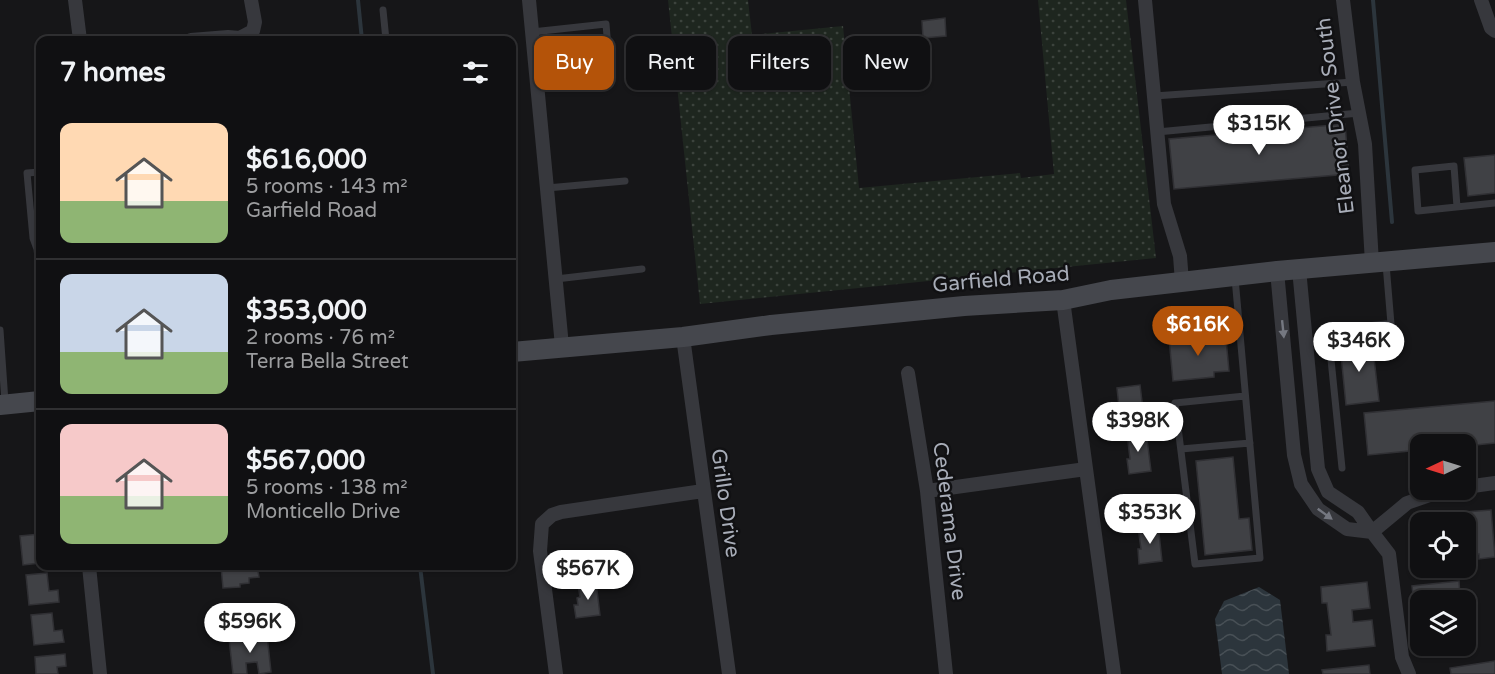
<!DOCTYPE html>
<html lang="en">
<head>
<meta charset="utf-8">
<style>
  :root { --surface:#101012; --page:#19191b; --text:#f1f3f6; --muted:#9c9d9f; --line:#303032; --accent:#b45309 }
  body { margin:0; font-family:"Varela Round",sans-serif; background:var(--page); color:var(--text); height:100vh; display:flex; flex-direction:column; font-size:22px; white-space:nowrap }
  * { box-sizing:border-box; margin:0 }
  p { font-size:20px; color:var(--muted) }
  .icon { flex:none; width:33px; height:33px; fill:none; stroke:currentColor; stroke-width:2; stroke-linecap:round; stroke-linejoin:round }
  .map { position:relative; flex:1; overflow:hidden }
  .side { position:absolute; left:36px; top:36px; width:480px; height:534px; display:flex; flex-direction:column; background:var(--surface); border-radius:12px; box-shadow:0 2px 4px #0004,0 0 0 2px var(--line) }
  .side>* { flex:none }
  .banner { position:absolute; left:534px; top:36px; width:570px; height:54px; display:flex; gap:12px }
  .needle { width:39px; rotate:266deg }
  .buttons { position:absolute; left:1410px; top:434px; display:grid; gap:12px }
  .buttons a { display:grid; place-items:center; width:66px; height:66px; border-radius:12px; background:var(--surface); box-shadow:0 2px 4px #0004,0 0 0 2px var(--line); font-size:30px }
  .price { position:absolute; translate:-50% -51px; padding:0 14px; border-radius:21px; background:#fff; color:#222; font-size:20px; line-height:39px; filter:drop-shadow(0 2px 3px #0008) }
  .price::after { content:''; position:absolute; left:50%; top:36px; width:18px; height:14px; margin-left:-9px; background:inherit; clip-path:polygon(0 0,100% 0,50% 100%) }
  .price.on { background:var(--accent); color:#fff }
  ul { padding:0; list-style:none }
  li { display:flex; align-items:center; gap:18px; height:150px; padding:0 24px }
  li+li { border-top:2px solid var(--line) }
  li span { display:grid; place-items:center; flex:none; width:168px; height:120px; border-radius:12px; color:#555 }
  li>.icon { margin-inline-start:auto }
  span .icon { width:72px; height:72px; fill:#fffc; stroke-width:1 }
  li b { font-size:26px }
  h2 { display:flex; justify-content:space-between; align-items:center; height:72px; padding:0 24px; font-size:26px }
  .tag { padding:0 21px; border-radius:12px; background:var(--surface); box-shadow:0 2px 4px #0004,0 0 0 2px var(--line); font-size:21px; line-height:54px }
  .tag.on { background:var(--accent); color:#fff }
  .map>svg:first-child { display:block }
  .grass { fill:url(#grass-dots) }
  .water { fill:url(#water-waves) }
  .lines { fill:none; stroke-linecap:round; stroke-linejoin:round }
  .stream { stroke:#2c353c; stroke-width:4 }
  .building { fill:#404145; stroke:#303034; stroke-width:1.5 }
  .lane { stroke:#37383d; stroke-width:7 }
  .street { stroke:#37383d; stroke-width:14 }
  .secondary { stroke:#45474d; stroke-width:20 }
  .oneway { fill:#757881 }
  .labels { text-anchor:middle; stroke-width:5; stroke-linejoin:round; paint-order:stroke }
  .street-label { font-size:21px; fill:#a8adb8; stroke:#111113 }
</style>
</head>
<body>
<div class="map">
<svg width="1495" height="674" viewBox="0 0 1495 674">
  <defs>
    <pattern id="grass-dots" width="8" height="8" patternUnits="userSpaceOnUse" patternTransform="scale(1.5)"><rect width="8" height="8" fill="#1e261f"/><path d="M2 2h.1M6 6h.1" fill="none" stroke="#3c433d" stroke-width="1.8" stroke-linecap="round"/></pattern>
    <pattern id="water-waves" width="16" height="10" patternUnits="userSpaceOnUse" patternTransform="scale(1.5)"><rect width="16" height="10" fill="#2c353c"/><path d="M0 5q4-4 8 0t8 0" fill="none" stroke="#485056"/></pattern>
  </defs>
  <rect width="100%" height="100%" fill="#161618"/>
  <path class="grass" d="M 668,0 L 748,0 L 752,35 L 843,26 L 859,188 L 1020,173 L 1021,178 L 1054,174 L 1038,0 L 1126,0 L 1156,258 L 700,304 Z"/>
  <path class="water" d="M 1259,587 L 1280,600 L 1289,674 L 1222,674 L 1215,619 L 1224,601 Z"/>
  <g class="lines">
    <path class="stream" d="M 358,0 L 362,40
      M 1373,0 L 1392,222
      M 420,566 L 433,674"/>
  </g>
  <path class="building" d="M 945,18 L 946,36 L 923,38 L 922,21 Z
    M 1345,124 L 1349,174 L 1174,189 L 1169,139 Z
    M 1495,155 L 1495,193 L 1468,196 L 1464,158 Z
    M 1211,334 L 1212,340 L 1226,339 L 1229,371 L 1214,372 L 1214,377 L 1173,381 L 1169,338 Z
    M 1372,341 L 1379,401 L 1346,405 L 1340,345 Z
    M 1140,385 L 1145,426 L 1122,429 L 1120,414 L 1126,413 L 1125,406 L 1119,407 L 1117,388 Z
    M 1495,401 L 1495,443 L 1466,446 L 1466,444 L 1420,444 L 1420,450 L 1368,455 L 1364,413 Z
    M 1146,431 L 1151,471 L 1129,474 L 1127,459 L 1130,459 L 1127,433 Z
    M 1233,457 L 1239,519 L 1249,518 L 1252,550 L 1205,555 L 1196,461 Z
    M 1491,510 L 1495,557 L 1479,559 L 1479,554 L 1466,555 L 1465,512 Z
    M 1453,514 L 1453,522 L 1428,522 L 1427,516 Z
    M 1158,524 L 1162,561 L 1139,564 L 1138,549 L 1141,549 L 1138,527 Z
    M 40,534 L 40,563 L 23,565 L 20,536 Z
    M 221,566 L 257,566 L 259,577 L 249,578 L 249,583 L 240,584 L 240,587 L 223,588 Z
    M 47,573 L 49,591 L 58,590 L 59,602 L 29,605 L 26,575 Z
    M 1459,581 L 1460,597 L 1456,597 L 1456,600 L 1420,600 L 1420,611 L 1415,612 L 1412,586 Z
    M 596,582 L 600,615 L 576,618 L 574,605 L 578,605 L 577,598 L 580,597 L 578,585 Z
    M 1367,582 L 1370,608 L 1352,610 L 1353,622 L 1372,620 L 1375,646 L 1327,651 L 1326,635 L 1331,635 L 1327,603 L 1322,603 L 1321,587 Z
    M 52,613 L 54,631 L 62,630 L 64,642 L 34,645 L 31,615 Z
    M 1416,624 L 1420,624 L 1420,645 L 1466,645 L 1466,639 L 1466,645 L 1419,650 Z
    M 267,635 L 271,672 L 259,674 L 257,662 L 246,663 L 247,674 L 233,674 L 229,639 Z
    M 65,654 L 66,666 L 57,667 L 58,674 L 36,674 L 35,657 Z
    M 1495,661 L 1495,674 L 1451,674 L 1450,668 Z
    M 1369,665 L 1370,674 L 1323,674 L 1322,670 Z"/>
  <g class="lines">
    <path class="lane" d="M 383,10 L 386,40
      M 532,32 L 606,24 L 609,60 L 535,68
      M 1154,96 L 1353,82
      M 1157,132 L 1359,113
      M 40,172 L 27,173 L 33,238 L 37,249 L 40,277
      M 547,188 L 625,181
      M 1457,207 L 1454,166 L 1415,170 L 1418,211 L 1495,203
      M 1386,264 L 1391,324
      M 1235,278 L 1260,558 L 1195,564 L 1175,403 L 1245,396
      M 556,279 L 642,269
      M 512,289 L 514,289 L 512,318
      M 512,321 L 514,349
      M 0,330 L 5,402
      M 1181,449 L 1250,443
      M 1342,468 L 1328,330 L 1386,324"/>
    <path class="street" d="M 75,0 L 80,40
      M 529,0 L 562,346
      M 1145,0 L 1164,204 L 1180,256 L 1182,282
      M 1343,0 L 1353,82 L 1365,144 L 1372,263
      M 1481,0 L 1491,28 L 1495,31
      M 191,40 L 228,37 L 240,38 L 253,31 L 255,22 L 251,0
      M 1277,271 L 1294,455 L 1301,484 L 1318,509 L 1347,529 L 1372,532 L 1358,512 L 1328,492 L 1318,469 L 1299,269
      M 1063,300 L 1114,674
      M 683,337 L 729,674
      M 908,373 L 927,491 L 946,674
      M 1466,487 L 1495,483
      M 927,491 L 1086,469
      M 89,566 L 100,674
      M 556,674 L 540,551 L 542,524 L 552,515 L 561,512 L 703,491
      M 1409,674 L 1402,657 L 1389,554 L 1372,532 L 1407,503 L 1430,495 L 1456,489"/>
    <path class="secondary" d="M 512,352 L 683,337 L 771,325 L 964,306 L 1063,300 L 1111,290 L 1277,271 L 1495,252
      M 0,405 L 40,401"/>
  </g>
  <defs><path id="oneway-solid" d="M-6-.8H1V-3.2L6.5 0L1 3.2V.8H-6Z" transform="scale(1.5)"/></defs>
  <g class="oneway">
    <use href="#oneway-solid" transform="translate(1283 329) rotate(84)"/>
    <use href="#oneway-solid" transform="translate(1325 514) rotate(36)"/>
  </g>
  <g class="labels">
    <g class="street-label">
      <text transform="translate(1335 116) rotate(-97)" y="7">Eleanor Drive South</text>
      <text transform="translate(1001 279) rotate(-5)" y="7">Garfield Road</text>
      <text transform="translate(726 503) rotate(82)" y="7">Grillo Drive</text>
      <text transform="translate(950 521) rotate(83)" y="7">Cederama Drive</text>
    </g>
  </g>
</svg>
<div class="buttons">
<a><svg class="needle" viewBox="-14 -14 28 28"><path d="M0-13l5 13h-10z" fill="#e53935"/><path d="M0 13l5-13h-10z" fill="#9c9d9f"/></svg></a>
<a><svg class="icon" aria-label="locate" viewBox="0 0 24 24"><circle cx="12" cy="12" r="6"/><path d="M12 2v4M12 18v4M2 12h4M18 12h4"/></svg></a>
<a><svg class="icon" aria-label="layers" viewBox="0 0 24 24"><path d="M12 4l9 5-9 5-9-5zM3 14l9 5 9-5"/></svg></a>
</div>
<b class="price" style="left:1259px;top:156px">$315K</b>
<b class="price on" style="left:1198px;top:357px">$616K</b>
<b class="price" style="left:1359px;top:373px">$346K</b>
<b class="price" style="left:1138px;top:453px">$398K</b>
<b class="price" style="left:1150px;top:545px">$353K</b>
<b class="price" style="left:588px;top:601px">$567K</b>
<b class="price" style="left:250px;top:654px">$596K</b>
<div class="banner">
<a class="tag on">Buy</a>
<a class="tag">Rent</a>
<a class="tag">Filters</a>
<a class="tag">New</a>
</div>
<section class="side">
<h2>7 homes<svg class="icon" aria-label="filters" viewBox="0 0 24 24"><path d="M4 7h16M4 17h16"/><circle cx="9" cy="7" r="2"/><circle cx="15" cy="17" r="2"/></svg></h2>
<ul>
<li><span style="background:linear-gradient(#ffd9b3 65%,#8fb573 0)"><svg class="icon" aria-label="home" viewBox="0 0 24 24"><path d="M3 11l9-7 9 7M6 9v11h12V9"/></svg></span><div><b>$616,000</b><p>5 rooms · 143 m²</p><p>Garfield Road</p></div></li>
<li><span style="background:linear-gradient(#c9d6e8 65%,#8fb573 0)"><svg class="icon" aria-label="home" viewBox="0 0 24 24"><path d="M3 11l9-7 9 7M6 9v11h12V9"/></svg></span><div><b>$353,000</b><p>2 rooms · 76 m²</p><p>Terra Bella Street</p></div></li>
<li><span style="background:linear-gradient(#f6c9c9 60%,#8fb573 0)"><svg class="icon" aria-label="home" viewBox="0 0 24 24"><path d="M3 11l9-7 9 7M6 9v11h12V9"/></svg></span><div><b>$567,000</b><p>5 rooms · 138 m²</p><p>Monticello Drive</p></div></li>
</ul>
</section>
</div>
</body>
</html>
